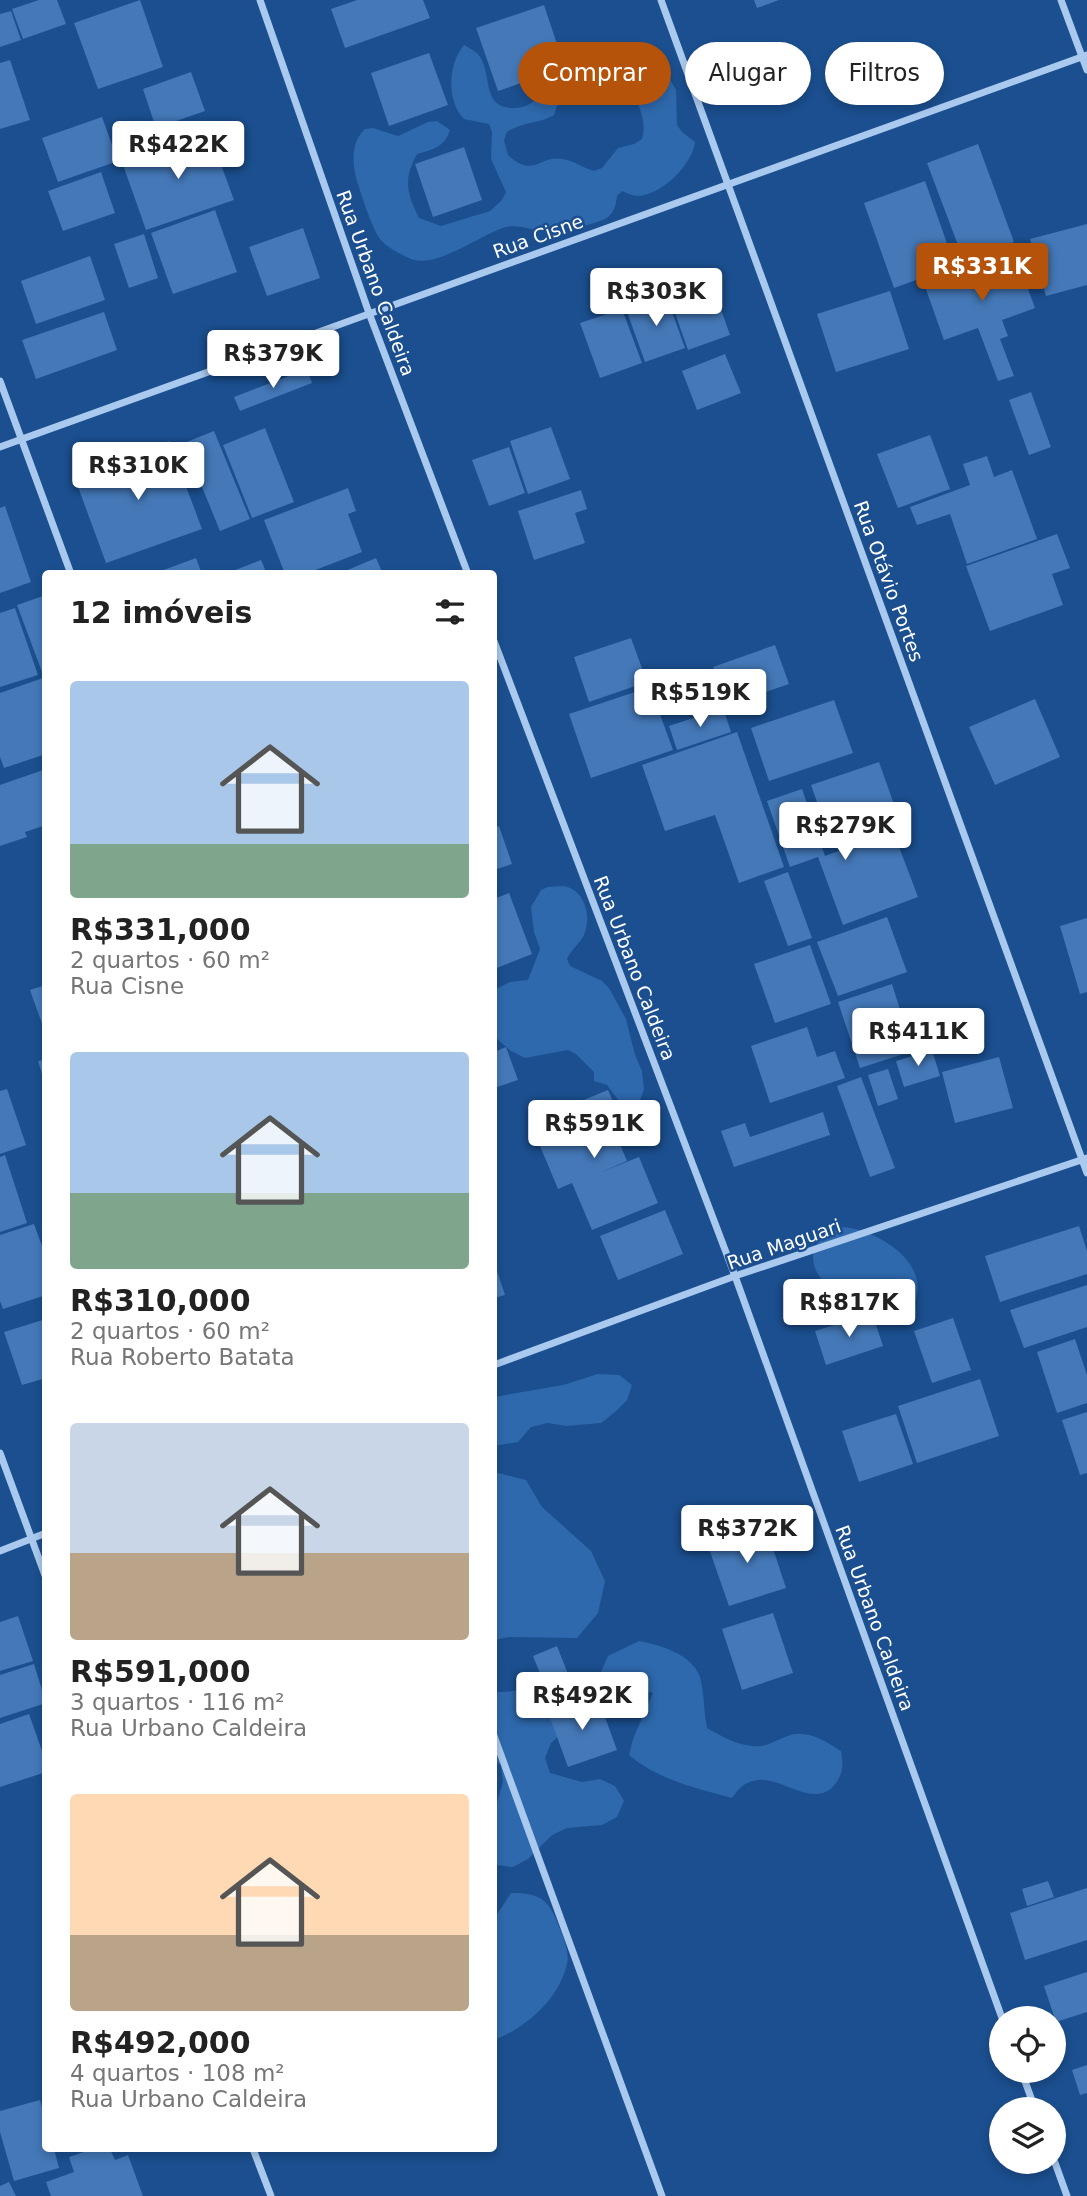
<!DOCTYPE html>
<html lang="pt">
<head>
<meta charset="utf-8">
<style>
  :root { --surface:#fff; --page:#f6f6f6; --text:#222; --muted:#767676; --accent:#b45309 }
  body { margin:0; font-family:"DejaVu Sans",sans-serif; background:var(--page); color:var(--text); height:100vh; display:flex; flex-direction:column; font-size:26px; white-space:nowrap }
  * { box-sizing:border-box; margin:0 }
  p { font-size:23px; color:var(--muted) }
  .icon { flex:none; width:38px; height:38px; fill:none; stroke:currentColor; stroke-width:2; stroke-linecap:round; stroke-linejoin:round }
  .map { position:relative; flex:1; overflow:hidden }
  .details { position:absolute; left:42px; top:570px; width:455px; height:1582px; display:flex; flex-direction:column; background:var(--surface); border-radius:7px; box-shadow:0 4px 10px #0003 }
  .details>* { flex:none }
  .guide { position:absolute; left:518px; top:42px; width:464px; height:63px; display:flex; gap:14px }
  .fabs { position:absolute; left:989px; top:2006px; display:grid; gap:14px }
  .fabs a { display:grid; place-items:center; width:77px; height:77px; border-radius:50%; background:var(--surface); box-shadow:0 4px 10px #0003; font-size:35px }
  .price { position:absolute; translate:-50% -60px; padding:0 16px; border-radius:7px; background:#fff; color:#222; font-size:23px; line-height:46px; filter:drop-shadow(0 2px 4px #0008) }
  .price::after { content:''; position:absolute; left:50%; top:42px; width:21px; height:16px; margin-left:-10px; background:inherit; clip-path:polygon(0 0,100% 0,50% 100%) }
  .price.current { background:var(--accent); color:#fff }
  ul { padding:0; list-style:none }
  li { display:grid; align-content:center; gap:14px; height:371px; padding:0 28px }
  li span { display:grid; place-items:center; height:217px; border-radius:7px; color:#555 }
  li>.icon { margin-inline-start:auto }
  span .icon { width:126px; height:126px; fill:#fffc; stroke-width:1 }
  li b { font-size:30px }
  h2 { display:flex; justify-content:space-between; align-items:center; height:84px; padding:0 28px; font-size:30px }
  .chip { padding:0 24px; border-radius:32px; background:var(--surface); box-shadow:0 4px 10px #0003; font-size:24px; line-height:63px }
  .chip.current { background:var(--accent); color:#fff }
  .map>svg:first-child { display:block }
  .green { fill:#2e69ad }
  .building { fill:#4478b7 }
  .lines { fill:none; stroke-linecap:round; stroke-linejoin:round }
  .street { stroke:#a9c9ee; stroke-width:7 }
  .labels { text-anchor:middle; stroke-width:5; stroke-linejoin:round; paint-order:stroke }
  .street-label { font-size:19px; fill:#fff; stroke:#1b4f8f }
</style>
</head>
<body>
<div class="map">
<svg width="1087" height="2196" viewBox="0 0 1087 2196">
  <rect width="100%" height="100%" fill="#1b4f8f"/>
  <path class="green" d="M 464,45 C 469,48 475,51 478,54 C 494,73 479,109 515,108 C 532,108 539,93 555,92 L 559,100 L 554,115 C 539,124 525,121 507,132 L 504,140 L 508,155 C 534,179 539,155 562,159 C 573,160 583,168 594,171 L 602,168 L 618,148 L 634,144 L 642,139 C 651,109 619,92 646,62 L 663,67 L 676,90 L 677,125 L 682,132 L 695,142 C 693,164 662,195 638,196 C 633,196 627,193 622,191 L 617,196 C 616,205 614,214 605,219 C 592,225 562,231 548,231 C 533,231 520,224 506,227 C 481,234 437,269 411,259 C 402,255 386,247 380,239 C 372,228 362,197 358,184 C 352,167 350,142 365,129 L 373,128 L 398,136 L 428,122 L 437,121 L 450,130 C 445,147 432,150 417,154 C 403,179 407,194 419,218 L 441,226 L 490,211 L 502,200 L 506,192 L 491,159 L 492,132 L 489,124 L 464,119 C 446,101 448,64 464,45 Z
    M 548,887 C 555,887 563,885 570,888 C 588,896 591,922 583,937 C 578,945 571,950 567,959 L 570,966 L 602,981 L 609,988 L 626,1019 L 635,1055 L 642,1071 L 644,1089 L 638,1106 L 629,1108 L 622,1105 L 607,1085 L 594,1081 L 594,1072 L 576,1054 L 568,1050 L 525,1058 L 511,1051 L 495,1037 L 494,990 L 510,982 L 528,980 L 540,949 L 534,932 L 531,907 L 541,890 Z
    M 844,1227 C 881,1231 937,1267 911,1309 C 890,1311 851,1303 833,1290 C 803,1268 807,1236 844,1227 Z
    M 598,1374 L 619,1375 L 632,1385 L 627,1400 L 615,1412 L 601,1423 L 566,1426 L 548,1423 L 531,1427 L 518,1442 L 494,1446 L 494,1397 L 563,1385 Z
    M 494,1472 L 526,1480 L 542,1507 L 591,1551 L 605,1581 L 598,1613 L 577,1638 L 509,1637 L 494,1640 Z
    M 639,1641 C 660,1645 692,1654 700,1677 C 704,1691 704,1713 707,1728 C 721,1736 737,1745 753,1746 C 765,1748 774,1741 785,1737 C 806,1728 823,1740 841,1751 C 843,1764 844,1771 836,1783 C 816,1811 781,1776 758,1780 C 744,1782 739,1788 732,1798 C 695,1788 659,1780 629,1755 L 633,1739 L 653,1693 L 618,1683 L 601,1672 L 608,1656 Z
    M 556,1669 L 572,1675 L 582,1688 C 567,1701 563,1712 563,1732 L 551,1743 L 545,1758 L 550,1773 L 582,1782 L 600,1779 L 615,1786 L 624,1801 L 617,1817 L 602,1825 L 567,1828 L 552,1835 L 528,1859 L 513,1867 L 497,1865 L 494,1859 L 494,1813 L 503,1782 L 501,1765 L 494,1761 L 494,1692 C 531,1693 527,1680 556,1669 Z
    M 511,1893 C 540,1893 549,1899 559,1927 C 563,1937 570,1952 567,1964 C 559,1999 526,2028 494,2040 L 494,1919 Z"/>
  <path class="building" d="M 39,0 L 57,0 L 66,24 L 23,39 L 12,9 Z
    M 140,0 L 163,67 L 98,89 L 74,23 Z
    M 357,0 L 423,0 L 430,18 L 345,48 L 331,9 Z
    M 754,0 L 779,0 L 757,8 Z
    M 544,5 L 565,68 L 498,91 L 476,28 Z
    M 11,11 L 21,40 L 0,47 L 0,14 Z
    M 429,53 L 448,105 L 389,126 L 371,73 Z
    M 10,60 L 30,120 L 0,129 L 0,63 Z
    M 191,72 L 205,111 L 156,128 L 143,89 Z
    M 102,117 L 118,161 L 58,182 L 42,138 Z
    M 209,132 L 234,200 L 146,230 L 122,162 Z
    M 978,144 L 1014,242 L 964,261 L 927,163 Z
    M 464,147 L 482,200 L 433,217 L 415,164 Z
    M 101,172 L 115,213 L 63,231 L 48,191 Z
    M 925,181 L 955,266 L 894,288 L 864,203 Z
    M 215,210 L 237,272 L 173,294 L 151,233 Z
    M 1087,224 L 1087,285 L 1046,296 L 1030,239 Z
    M 303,228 L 320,278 L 267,296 L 249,247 Z
    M 144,234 L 158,278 L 129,288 L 114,244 Z
    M 1013,248 L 1035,308 L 1002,320 L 1008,336 L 1000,339 L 1014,376 L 998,381 L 978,328 L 944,340 L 923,281 Z
    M 90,256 L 105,300 L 36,324 L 21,281 Z
    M 710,278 L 730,335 L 688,350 L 668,293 Z
    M 890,291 L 909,349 L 836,372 L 817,314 Z
    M 666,295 L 685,348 L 645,362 L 626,309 Z
    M 622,309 L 642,363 L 600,378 L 580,323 Z
    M 104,312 L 117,350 L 36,379 L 22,340 Z
    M 725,354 L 741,393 L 697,410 L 682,371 Z
    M 307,369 L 312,383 L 240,411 L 234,397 Z
    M 1031,392 L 1051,447 L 1029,455 L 1009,400 Z
    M 551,427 L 570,479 L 528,494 L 510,441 Z
    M 265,428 L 294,502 L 252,518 L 223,445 Z
    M 214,431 L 250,519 L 220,531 L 184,443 Z
    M 930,435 L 950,489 L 898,508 L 877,454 Z
    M 169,441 L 202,529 L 106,563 L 74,476 Z
    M 509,447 L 525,493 L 489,506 L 472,460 Z
    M 987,456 L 994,477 L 1012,470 L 1037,539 L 967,564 L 950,514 L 917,525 L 910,507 L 970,485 L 963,464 Z
    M 348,488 L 356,511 L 348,514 L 362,552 L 305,574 L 285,574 L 264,520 Z
    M 581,490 L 587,509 L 575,513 L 585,543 L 534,560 L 518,511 Z
    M 5,506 L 31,582 L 0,593 L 0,508 Z
    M 1057,534 L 1070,568 L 1052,574 L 1063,605 L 990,631 L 966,566 Z
    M 196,558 L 202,574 L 153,574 Z
    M 376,558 L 383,574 L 338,574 Z
    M 261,560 L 267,574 L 225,574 Z
    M 46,595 L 46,680 L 45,680 L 17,605 Z
    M 15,608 L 38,675 L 0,687 L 0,613 Z
    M 631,638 L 647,682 L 589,702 L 574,657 Z
    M 775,645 L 789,684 L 727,705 L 713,667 Z
    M 43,678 L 46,685 L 46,754 L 4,768 L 0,757 L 0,693 Z
    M 650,687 L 673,750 L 591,778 L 569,714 Z
    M 1035,699 L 1060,757 L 995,785 L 969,727 Z
    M 834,700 L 853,753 L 769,781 L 751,728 Z
    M 723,708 L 731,732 L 677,750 L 669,726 Z
    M 737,732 L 784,867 L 739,883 L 715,815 L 665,831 L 642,765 Z
    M 879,762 L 900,821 L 832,845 L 811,785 Z
    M 46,769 L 46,825 L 25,832 L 27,837 L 0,846 L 0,785 Z
    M 802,789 L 825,856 L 893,831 L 918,897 L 843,925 L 818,857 L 790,867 L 767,801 Z
    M 499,826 L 512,864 L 494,870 L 494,828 Z
    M 788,872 L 812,938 L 788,946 L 764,881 Z
    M 509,893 L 532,954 L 494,969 L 494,899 Z
    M 887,917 L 907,972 L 838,996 L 817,942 Z
    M 1087,918 L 1087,992 L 1080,994 L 1060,926 Z
    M 810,945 L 831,1004 L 775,1023 L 754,964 Z
    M 892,984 L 913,1051 L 860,1068 L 838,1002 Z
    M 46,985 L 46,1032 L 45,1032 L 30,990 Z
    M 807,1027 L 817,1057 L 835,1051 L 845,1078 L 770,1103 L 751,1046 Z
    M 506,1047 L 518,1080 L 494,1088 L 494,1052 Z
    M 932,1050 L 940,1076 L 904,1087 L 896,1061 Z
    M 999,1057 L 1013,1108 L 955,1123 L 942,1072 Z
    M 46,1059 L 46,1084 L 45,1084 L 38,1061 Z
    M 888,1069 L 898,1099 L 878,1106 L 868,1075 Z
    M 861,1077 L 895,1168 L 870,1177 L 837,1086 Z
    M 7,1089 L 26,1145 L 0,1154 L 0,1091 Z
    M 608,1090 L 624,1126 L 614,1130 L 627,1161 L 599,1173 L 639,1157 L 658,1203 L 592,1230 L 572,1183 L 558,1189 L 530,1122 Z
    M 823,1112 L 830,1135 L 734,1167 L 721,1131 L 745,1123 L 750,1137 Z
    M 5,1155 L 27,1223 L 0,1232 L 0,1157 Z
    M 665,1210 L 683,1254 L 618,1280 L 600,1236 Z
    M 34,1224 L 46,1257 L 46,1295 L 3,1309 L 0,1301 L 0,1235 Z
    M 1079,1226 L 1087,1251 L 1087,1274 L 1000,1302 L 985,1256 Z
    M 494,1262 L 505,1295 L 494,1298 Z
    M 1087,1285 L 1087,1327 L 1024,1348 L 1010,1310 Z
    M 872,1313 L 883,1346 L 826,1365 L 815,1331 Z
    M 953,1318 L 971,1370 L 932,1383 L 914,1331 Z
    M 46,1319 L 46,1378 L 22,1385 L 4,1332 Z
    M 1075,1339 L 1087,1375 L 1087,1403 L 1057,1413 L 1037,1352 Z
    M 980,1379 L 999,1436 L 917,1463 L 898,1406 Z
    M 1087,1412 L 1087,1473 L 1080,1475 L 1062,1420 Z
    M 896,1414 L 913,1464 L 859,1482 L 842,1431 Z
    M 765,1524 L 786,1588 L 729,1606 L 707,1543 Z
    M 773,1613 L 793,1673 L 742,1690 L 722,1629 Z
    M 18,1616 L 33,1661 L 0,1671 L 0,1622 Z
    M 557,1646 L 568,1674 L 544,1683 L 533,1656 Z
    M 34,1664 L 46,1703 L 0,1718 L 0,1675 Z
    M 587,1698 L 592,1713 L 602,1709 L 617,1750 L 568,1767 L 548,1712 Z
    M 29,1714 L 46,1762 L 46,1772 L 0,1787 L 0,1724 Z
    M 1048,1881 L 1054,1897 L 1027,1906 L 1022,1889 Z
    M 1087,1888 L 1087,1940 L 1025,1960 L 1010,1913 Z
    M 1087,1972 L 1087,2012 L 1056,2022 L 1044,1986 Z
    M 1087,2065 L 1087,2093 L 1080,2095 L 1072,2070 Z
    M 40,2100 L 46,2121 L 46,2149 L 54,2149 L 59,2168 L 14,2181 L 0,2132 L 0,2111 Z
    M 93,2149 L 110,2149 L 115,2160 L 128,2155 L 143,2196 L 51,2196 L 46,2182 L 74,2172 L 69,2157 Z
    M 9,2182 L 16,2196 L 0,2196 L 0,2186 Z"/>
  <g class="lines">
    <path class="street" d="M 260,0 L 369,313 L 468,574
      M 661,0 L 1087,1173
      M 1061,0 L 1087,70
      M 0,381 L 71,574
      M 0,447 L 1087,55
      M 494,641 L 735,1276 L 1002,2018
      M 494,1365 L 735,1276 L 1087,1158
      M 0,1453 L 46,1578
      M 0,1551 L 46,1533
      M 494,1736 L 662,2196
      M 1021,2070 L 1035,2109
      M 253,2149 L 271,2196
      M 1054,2160 L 1067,2196"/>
  </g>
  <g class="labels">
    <g class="street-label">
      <text transform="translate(538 236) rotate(-20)" y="7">Rua Cisne</text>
      <text transform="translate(376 283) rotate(70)" y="7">Rua Urbano Caldeira</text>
      <text transform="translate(889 581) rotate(70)" y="7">Rua Otávio Portes</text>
      <text transform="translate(635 968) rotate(69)" y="7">Rua Urbano Caldeira</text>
      <text transform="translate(784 1244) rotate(-19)" y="7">Rua Maguari</text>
      <text transform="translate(875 1618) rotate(70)" y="7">Rua Urbano Caldeira</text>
    </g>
  </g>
</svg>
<div class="fabs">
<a><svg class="icon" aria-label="locate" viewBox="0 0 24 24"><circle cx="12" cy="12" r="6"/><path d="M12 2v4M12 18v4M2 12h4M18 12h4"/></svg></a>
<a><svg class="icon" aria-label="layers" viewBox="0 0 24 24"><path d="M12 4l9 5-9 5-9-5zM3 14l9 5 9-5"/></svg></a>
</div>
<b class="price" style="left:178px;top:181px">R$422K</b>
<b class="price current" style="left:982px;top:303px">R$331K</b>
<b class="price" style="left:656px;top:328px">R$303K</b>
<b class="price" style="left:273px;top:390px">R$379K</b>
<b class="price" style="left:138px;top:502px">R$310K</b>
<b class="price" style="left:700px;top:729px">R$519K</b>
<b class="price" style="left:845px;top:862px">R$279K</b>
<b class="price" style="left:918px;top:1068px">R$411K</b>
<b class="price" style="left:594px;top:1160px">R$591K</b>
<b class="price" style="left:849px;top:1339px">R$817K</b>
<b class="price" style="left:747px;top:1565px">R$372K</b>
<b class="price" style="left:582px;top:1732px">R$492K</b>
<div class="guide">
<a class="chip current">Comprar</a>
<a class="chip">Alugar</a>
<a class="chip">Filtros</a>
</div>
<section class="details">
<h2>12 imóveis<svg class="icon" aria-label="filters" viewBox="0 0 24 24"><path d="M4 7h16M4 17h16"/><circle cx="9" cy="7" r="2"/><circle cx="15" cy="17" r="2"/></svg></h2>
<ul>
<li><span style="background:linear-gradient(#a9c7e8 75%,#7fa58c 0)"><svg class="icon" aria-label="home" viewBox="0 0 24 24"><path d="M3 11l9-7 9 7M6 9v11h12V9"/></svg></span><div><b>R$331,000</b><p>2 quartos · 60 m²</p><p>Rua Cisne</p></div></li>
<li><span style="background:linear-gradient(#a9c7e8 65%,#7fa58c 0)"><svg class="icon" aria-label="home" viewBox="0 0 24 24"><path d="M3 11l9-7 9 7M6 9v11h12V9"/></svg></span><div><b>R$310,000</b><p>2 quartos · 60 m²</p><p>Rua Roberto Batata</p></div></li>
<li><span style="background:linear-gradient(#c9d6e8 60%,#b9a48a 0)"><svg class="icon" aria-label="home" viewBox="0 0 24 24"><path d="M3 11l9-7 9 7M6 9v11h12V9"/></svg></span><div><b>R$591,000</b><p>3 quartos · 116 m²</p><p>Rua Urbano Caldeira</p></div></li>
<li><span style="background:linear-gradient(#ffd9b3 65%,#b9a48a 0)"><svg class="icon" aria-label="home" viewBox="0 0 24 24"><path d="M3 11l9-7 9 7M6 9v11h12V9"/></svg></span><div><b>R$492,000</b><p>4 quartos · 108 m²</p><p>Rua Urbano Caldeira</p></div></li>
</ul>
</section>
</div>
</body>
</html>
